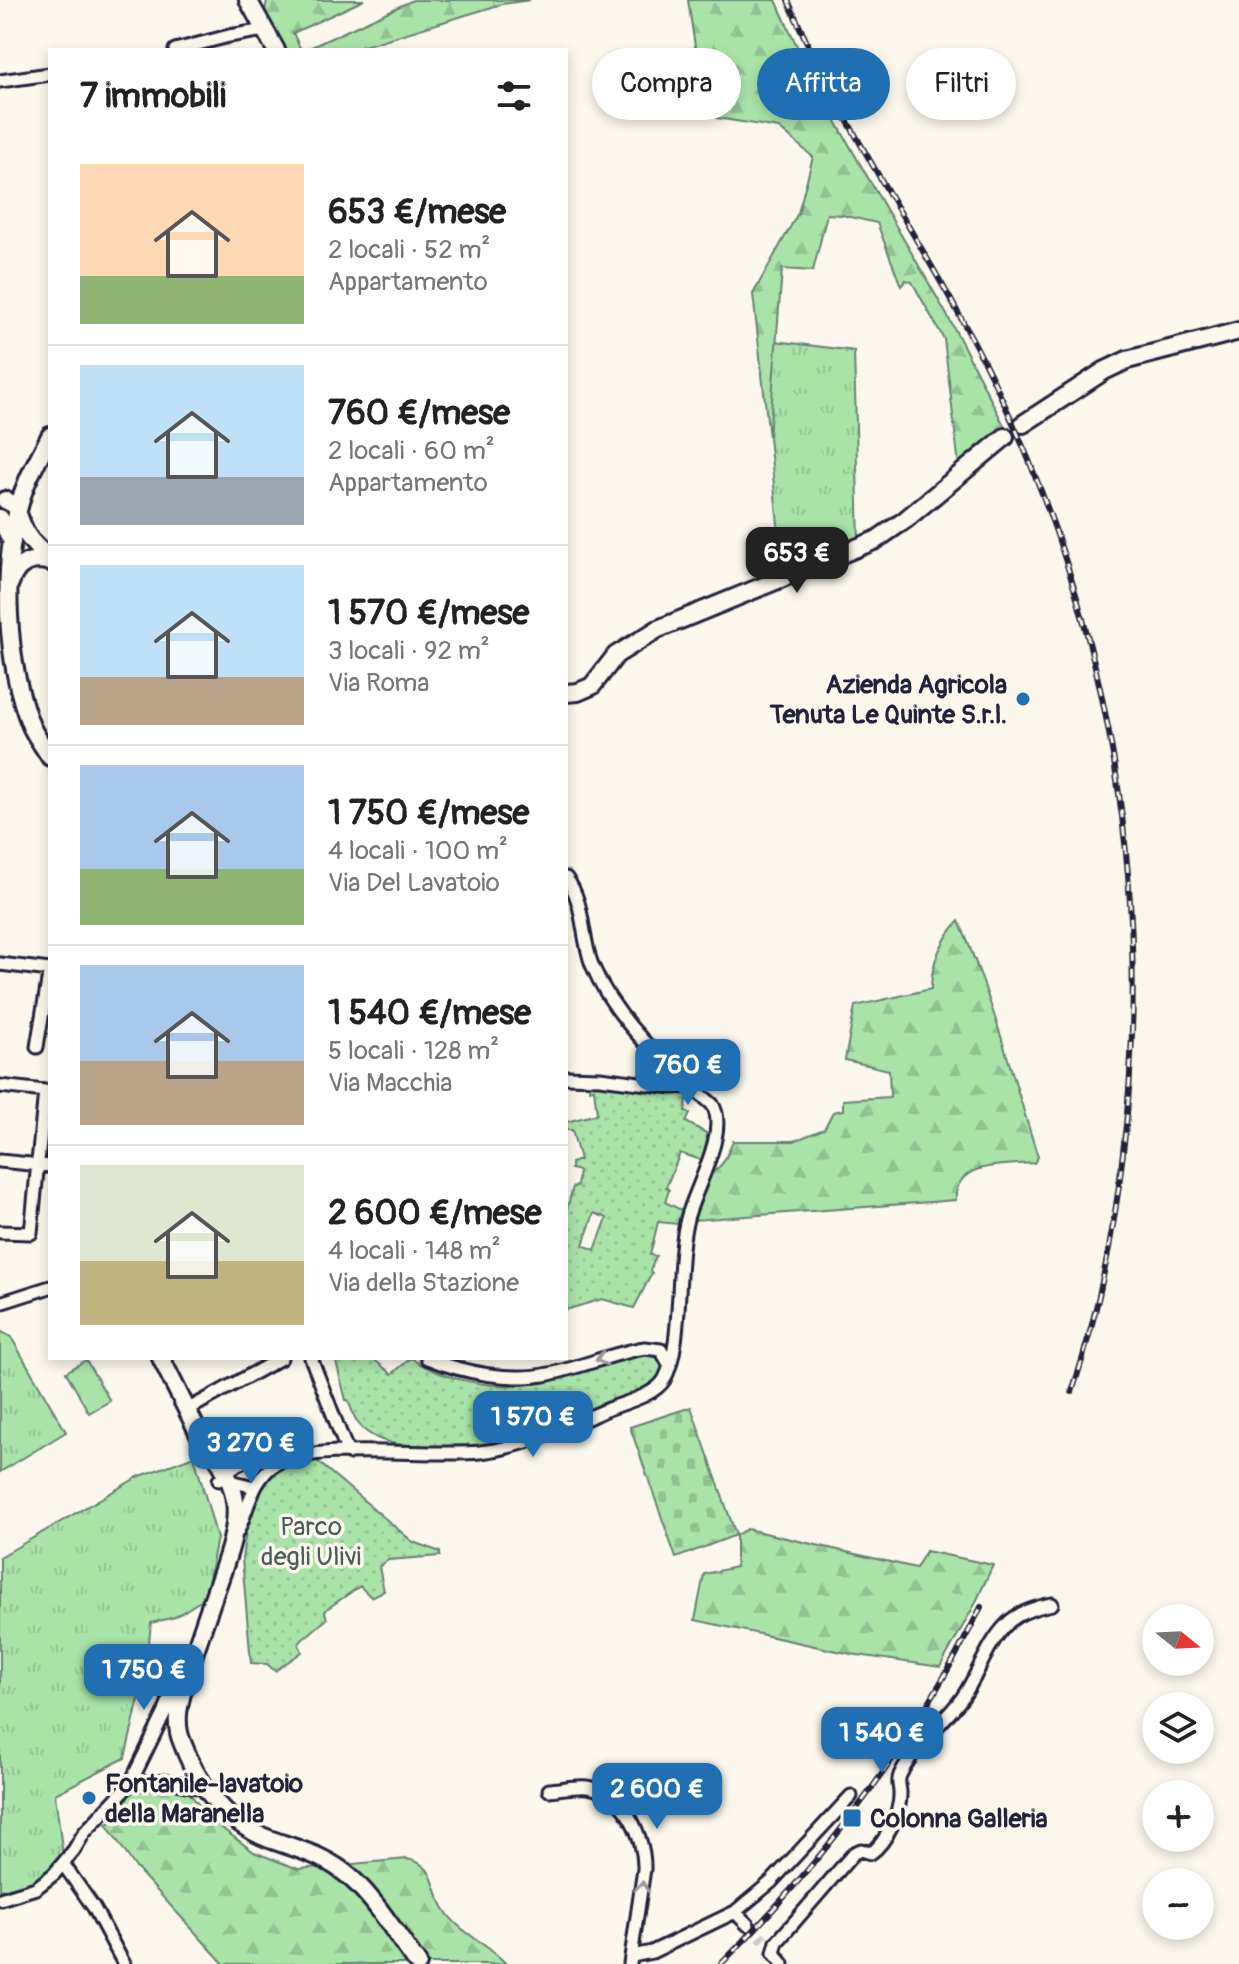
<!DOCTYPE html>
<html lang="it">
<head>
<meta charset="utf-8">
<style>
  :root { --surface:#fff; --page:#f2f2f2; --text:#222; --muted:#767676; --line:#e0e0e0; --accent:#1f6fb2 }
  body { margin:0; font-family:Pangolin,sans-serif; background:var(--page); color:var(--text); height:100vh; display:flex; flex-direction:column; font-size:30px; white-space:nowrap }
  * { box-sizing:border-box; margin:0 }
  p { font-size:26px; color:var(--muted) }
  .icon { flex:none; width:44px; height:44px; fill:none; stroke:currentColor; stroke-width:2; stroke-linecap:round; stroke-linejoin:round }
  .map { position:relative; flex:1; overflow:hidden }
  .sheet { position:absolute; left:48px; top:48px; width:520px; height:1312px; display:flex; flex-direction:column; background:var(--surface); border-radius:0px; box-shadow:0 4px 12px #0003 }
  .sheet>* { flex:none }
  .hud { position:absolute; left:592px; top:48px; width:526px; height:72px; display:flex; gap:16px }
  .needle { width:52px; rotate:108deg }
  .tools { position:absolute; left:1142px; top:1604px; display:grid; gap:16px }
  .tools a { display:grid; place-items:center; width:72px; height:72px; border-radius:50%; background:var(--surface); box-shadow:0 4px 12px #0003; font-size:40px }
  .price { position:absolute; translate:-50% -68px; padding:0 18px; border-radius:16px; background:var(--accent); color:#fff; font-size:26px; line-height:52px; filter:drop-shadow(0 2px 4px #0008) }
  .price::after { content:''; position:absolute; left:50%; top:48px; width:24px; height:18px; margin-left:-12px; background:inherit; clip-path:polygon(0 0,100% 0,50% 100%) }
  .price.on { background:#222; color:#fff }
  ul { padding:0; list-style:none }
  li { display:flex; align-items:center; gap:24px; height:200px; padding:0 32px }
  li+li { border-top:2px solid var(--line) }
  li span { display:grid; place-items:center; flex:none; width:224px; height:160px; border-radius:0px; color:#555 }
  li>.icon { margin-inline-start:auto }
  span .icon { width:96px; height:96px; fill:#fffc; stroke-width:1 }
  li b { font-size:34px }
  h2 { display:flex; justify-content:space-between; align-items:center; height:96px; padding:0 32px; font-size:34px }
  .chip { padding:0 28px; border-radius:36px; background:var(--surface); box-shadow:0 4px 12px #0003; font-size:28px; line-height:72px }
  .chip.on { background:var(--accent); color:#fff }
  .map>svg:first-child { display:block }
  .grass { fill:url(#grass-tufts); stroke:#668272; stroke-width:2 }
  .forest { fill:url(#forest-firs); stroke:#668272; stroke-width:2 }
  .cemetery { fill:url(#cemetery-stones); stroke:#668272; stroke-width:2 }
  .park { fill:url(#park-dots); stroke:#668272; stroke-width:2; fill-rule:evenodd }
  .garden { fill:#a9e3a8; stroke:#668272; stroke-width:2 }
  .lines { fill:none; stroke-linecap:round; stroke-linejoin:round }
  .street-tunnel { stroke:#d0ccc9; stroke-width:11; stroke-dasharray:11 5.5; stroke-linecap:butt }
  .street-casing { stroke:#22223b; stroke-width:17 }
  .secondary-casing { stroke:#22223b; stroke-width:22 }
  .street { stroke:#fbf7ec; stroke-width:11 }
  .secondary { stroke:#fbf7ec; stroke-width:16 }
  .rail-casing { stroke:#22223b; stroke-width:6 }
  .rail { stroke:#fbf7ec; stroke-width:3; stroke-dasharray:9; stroke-linecap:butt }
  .oneway { stroke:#99979c }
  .poi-dot { fill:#1f6fb2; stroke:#fbf7ec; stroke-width:3 }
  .labels { text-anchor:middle; stroke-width:7; stroke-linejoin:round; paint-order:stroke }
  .poi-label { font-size:26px; font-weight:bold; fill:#22223b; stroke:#fbf7ec; text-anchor:start }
  .park-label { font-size:26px; fill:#4a5c5c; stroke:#fbf7ec }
</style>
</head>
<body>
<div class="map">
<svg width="1239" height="1964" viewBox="0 0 1239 1964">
  <defs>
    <pattern id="grass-tufts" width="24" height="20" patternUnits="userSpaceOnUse" patternTransform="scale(2)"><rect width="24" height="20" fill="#a9e3a8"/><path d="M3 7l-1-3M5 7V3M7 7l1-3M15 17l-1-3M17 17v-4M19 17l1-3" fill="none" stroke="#91c292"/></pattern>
    <pattern id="forest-firs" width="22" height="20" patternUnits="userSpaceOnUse" patternTransform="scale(2)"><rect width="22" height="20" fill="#a9e3a8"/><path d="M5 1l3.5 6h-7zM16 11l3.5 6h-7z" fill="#91c292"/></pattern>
    <pattern id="cemetery-stones" width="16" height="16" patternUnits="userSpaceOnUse" patternTransform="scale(2)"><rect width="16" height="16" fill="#a9e3a8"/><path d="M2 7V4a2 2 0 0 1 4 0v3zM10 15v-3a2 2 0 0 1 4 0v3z" fill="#91c292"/></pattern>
    <pattern id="park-dots" width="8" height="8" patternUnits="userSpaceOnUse" patternTransform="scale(2)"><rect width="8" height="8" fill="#a9e3a8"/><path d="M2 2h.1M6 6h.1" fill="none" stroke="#91c292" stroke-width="1.8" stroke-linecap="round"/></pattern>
  </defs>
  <rect width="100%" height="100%" fill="#fbf7ec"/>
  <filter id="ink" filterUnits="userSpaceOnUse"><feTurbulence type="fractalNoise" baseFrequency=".0125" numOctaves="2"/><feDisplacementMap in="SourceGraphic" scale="16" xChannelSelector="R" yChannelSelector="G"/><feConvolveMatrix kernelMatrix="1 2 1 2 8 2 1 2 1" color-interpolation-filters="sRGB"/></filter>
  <g filter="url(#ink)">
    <path class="grass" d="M 775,341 L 854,351 L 859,542 L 783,573 L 769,437 Z
      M 0,1331 L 11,1337 L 66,1432 L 0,1472 Z
      M 194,1456 L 217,1538 L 205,1598 L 175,1617 L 151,1623 L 146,1670 L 125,1758 L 55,1794 L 63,1856 L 37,1883 L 0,1890 L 0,1557 L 138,1477 Z"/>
    <path class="forest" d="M 267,0 L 364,0 L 293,33 L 301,50 L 286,50 L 265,12 Z
      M 413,0 L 530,0 L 502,4 L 351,50 L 305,50 Z
      M 688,0 L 776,0 C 825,114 894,218 954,328 C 972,362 989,397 1007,431 L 959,466 L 944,339 L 912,282 L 906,280 L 901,286 L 877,223 L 842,215 L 827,214 L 813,271 L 782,269 L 769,437 L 753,294 L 798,213 L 813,157 L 779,128 L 717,118 L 697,60 Z
      M 959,921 C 992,997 1013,1078 1038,1157 L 1034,1163 C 1007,1166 954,1160 956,1200 L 694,1220 L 709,1174 C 724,1167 727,1155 733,1141 L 794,1141 L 824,1129 L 833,1112 L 843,1110 L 843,1100 L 890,1097 L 889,1070 L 845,1060 L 855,1006 L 931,989 C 931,963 942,939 959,921 Z
      M 747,1529 L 916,1568 L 926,1551 L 993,1565 L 975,1604 L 940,1667 L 851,1654 L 695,1620 L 704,1574 L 736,1567 L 736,1535 Z
      M 149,1782 L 187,1790 L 211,1820 L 254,1852 L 298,1869 L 407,1859 C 438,1865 430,1888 445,1910 C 459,1933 489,1944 506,1964 L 224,1964 L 136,1868 L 106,1824 L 125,1817 L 127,1794 Z"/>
    <path class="cemetery" d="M 691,1407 L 736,1535 L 676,1558 L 630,1427 Z"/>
    <path class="park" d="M 600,1083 L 688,1095 L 685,1111 L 690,1114 L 686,1122 L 706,1133 L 707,1141 L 701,1160 L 680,1153 L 666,1187 L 669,1190 L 665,1202 L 681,1210 L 678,1224 L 658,1222 L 650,1255 L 656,1256 L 650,1271 L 652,1273 L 634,1308 L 602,1299 L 566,1310 L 566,1212 L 573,1187 L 577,1186 L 579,1171 L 571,1169 L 571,1163 L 580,1160 L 572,1130 L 566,1130 L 566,1122 L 597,1114 L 594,1089 L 589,1090 L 589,1084 ZM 594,1213 L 607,1218 L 595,1250 L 583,1245 Z
      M 644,1352 L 659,1357 L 663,1368 L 658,1380 L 643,1389 C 604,1406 564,1426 523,1438 C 487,1450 382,1459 358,1423 C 353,1416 351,1407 348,1400 L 346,1400 L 335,1358 L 372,1358 L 392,1374 L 411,1358 C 445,1382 501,1391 542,1382 C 577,1375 610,1359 644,1352 Z
      M 317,1461 L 413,1542 L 440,1552 L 440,1556 L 388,1560 L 379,1567 L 384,1591 L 371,1597 L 360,1586 L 327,1609 L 325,1612 L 327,1619 L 302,1640 L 299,1644 L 302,1652 L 275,1671 L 267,1664 L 251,1663 L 242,1559 L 247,1524 L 268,1476 L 279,1466 Z"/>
    <path class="garden" d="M 86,1360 L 110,1401 L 89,1413 L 66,1372 Z"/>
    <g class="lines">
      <path class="street-tunnel" d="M 748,1925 L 764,1940"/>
      <g class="street-casing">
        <path id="street" d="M 175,50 L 229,36 L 265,30
          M 0,81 L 50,74
          M 0,964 L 50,970
          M 37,1047 L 50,969
          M 566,1077 L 600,1078 L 672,1087 L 691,1086
          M 0,1086 L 45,1091 L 31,1233 L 0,1232
          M 0,1161 L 50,1166
          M 0,1303 L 50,1287
          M 311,1358 L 348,1453
          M 427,1358 C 464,1373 511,1382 549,1374 C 582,1367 613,1353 645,1348 L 661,1350 L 669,1364
          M 187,1410 L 281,1358
          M 207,1442 L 223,1450 L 252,1457
          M 219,1480 C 240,1456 255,1458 285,1457
          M 225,1480 L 255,1487
          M 238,1531 C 248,1509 253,1477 276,1464 C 314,1442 430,1457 480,1452 C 525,1447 564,1428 606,1410 C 623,1403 654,1396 664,1380 C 684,1345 675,1263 687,1219 C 694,1190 730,1130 712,1104 C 666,1065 616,1022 592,965 C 581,937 585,902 566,878
          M 130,1784 L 165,1712 L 172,1690 L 184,1672
          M 549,1790 C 561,1789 575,1786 587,1787 C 624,1791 645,1837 644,1869 L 630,1964
          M 64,1865 L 94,1908 L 124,1964
          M 0,1899 L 36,1888 L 54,1874 L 74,1850 L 84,1833 L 130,1784 L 167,1781 L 206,1789
          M 735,1912 L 748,1925
          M 632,1956 L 652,1952 L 735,1912 L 771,1882 L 851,1796
          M 783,1964 L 774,1953 L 777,1942 L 854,1853 L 861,1850 L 871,1853 C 886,1843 901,1811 900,1793 C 900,1786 897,1782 900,1775 C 915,1744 943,1724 962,1698 C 979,1674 986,1645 1007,1624 C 1018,1612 1037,1607 1052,1604"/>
      </g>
      <g class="secondary-casing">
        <path id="secondary" d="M 248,0 L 276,50
          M 1023,424 L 1104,371 L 1127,360 L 1239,331
          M 50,436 C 39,458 26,479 20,503 C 1,567 6,664 31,726 C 36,737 44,747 50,757
          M 5,500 L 15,505 C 24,532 27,541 50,558
          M 0,518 L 12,542
          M 10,583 C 17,563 31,557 50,562
          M 566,693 L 578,692 L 592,686 L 616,655 L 658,629 L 876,540 L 905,520 L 1005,437
          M 161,1358 L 202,1440
          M 199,1433 C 247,1492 242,1517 218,1584 C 207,1615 196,1646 187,1677 C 180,1698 173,1721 182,1742 C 198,1785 225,1822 269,1839 C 294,1848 319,1854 341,1870 C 371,1891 396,1935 418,1964"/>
      </g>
      <use href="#street" class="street"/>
      <use href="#secondary" class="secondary"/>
      <g class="rail-casing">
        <path id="rail" d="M 788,0 C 844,134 932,253 995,384 C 1111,625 1155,896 1122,1161 C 1113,1239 1097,1317 1072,1392
          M 721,1964 C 826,1859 916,1740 981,1607"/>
      </g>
      <use href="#rail" class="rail"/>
    </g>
    <defs><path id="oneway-chevron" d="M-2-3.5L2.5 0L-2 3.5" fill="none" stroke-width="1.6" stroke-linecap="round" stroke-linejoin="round" transform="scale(2)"/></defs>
    <g class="oneway">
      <use href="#oneway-chevron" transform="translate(601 1359) rotate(164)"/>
      <use href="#oneway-chevron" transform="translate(642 1887) rotate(-84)"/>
    </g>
  </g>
  <g class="poi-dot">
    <circle cx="1023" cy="699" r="8"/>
    <circle cx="89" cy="1798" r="8"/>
    <rect x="842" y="1808" width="20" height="20" rx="4"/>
  </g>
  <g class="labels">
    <g class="poi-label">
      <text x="1007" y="693" text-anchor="end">Azienda Agricola<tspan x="1007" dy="30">Tenuta Le Quinte S.r.l.</tspan></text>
      <text x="105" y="1792">Fontanile-lavatoio<tspan x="105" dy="30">della Maranella</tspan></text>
      <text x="870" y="1827">Colonna Galleria</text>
    </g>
    <g class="park-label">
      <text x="311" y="1535">Parco<tspan x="311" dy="30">degli Ulivi</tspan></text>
    </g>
  </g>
</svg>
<div class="tools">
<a><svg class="needle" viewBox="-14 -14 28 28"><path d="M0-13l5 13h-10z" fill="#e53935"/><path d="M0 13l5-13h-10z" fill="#767676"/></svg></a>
<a><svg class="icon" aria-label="layers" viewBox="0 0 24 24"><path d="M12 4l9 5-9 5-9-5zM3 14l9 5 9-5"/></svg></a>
<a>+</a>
<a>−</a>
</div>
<b class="price on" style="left:797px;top:595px">653 €</b>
<b class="price" style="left:688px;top:1107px">760 €</b>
<b class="price" style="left:533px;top:1459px">1 570 €</b>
<b class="price" style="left:251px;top:1485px">3 270 €</b>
<b class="price" style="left:144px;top:1712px">1 750 €</b>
<b class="price" style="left:882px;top:1775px">1 540 €</b>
<b class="price" style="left:657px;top:1831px">2 600 €</b>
<div class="hud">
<a class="chip">Compra</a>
<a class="chip on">Affitta</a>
<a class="chip">Filtri</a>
</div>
<section class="sheet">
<h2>7 immobili<svg class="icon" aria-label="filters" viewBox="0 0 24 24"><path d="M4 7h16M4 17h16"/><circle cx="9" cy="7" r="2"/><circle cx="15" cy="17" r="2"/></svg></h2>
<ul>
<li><span style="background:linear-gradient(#ffd9b3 70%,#8fb573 0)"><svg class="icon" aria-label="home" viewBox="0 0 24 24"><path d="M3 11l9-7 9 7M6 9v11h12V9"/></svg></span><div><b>653 €/mese</b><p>2 locali · 52 m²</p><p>Appartamento</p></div></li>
<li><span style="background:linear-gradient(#bfe0f5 70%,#9aa5b1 0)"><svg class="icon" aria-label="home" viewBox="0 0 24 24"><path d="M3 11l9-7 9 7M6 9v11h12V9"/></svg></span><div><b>760 €/mese</b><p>2 locali · 60 m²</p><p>Appartamento</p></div></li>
<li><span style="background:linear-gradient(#bfe0f5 70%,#b9a48a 0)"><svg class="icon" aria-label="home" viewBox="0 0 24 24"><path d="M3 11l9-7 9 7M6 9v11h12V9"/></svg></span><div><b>1 570 €/mese</b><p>3 locali · 92 m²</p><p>Via Roma</p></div></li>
<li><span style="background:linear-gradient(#a9c7e8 65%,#8fb573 0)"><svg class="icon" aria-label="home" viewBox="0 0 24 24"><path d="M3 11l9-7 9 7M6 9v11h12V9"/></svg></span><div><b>1 750 €/mese</b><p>4 locali · 100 m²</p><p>Via Del Lavatoio</p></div></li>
<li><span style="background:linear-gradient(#a9c7e8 60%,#b9a48a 0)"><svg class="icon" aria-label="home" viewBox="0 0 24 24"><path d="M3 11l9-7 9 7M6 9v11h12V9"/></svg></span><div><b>1 540 €/mese</b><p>5 locali · 128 m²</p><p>Via Macchia</p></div></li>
<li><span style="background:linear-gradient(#dfe7d0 60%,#c2b280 0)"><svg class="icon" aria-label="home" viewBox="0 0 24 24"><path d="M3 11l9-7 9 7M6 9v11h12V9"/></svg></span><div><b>2 600 €/mese</b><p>4 locali · 148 m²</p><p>Via della Stazione</p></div></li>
</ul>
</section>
</div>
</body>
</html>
